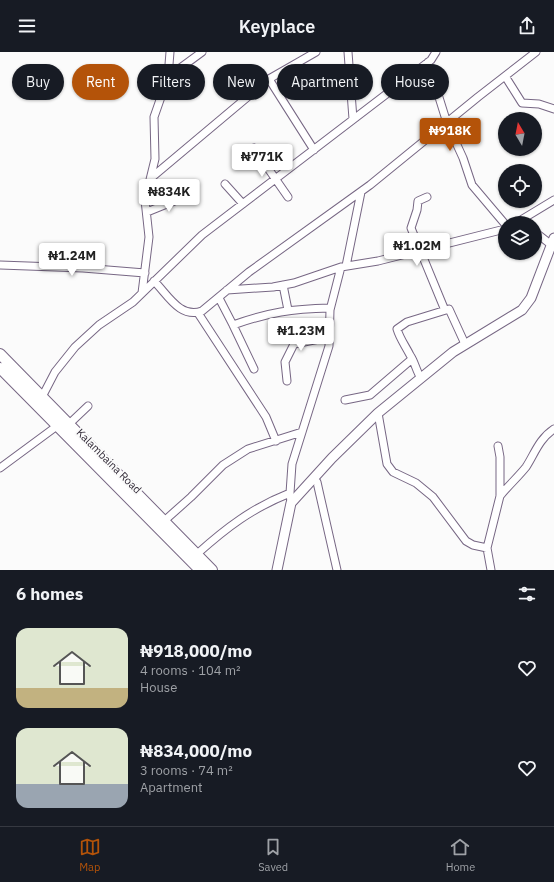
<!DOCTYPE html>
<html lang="en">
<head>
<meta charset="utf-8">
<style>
  :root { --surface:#171b24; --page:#242831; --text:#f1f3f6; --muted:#9ea1a6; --line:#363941; --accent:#b45309 }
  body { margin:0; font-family:"IBM Plex Sans",sans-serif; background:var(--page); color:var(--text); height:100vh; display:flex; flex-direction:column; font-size:15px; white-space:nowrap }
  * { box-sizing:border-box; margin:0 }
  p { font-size:13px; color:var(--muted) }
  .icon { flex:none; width:22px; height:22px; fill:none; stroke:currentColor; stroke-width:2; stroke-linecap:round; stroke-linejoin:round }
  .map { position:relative; height:518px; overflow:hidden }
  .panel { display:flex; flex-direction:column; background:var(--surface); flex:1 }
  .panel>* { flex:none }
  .hud { position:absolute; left:12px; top:12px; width:530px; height:36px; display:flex; gap:8px }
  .needle { width:26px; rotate:350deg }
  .fabs { position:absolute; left:498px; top:60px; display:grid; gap:8px }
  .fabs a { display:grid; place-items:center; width:44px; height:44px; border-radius:50%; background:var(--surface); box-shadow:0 1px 3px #0004; font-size:20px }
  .price { position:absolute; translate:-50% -34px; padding:0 9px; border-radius:4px; background:#fff; color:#222; font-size:13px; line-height:26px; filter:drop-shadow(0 1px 2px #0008) }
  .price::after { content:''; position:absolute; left:50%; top:24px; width:12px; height:9px; margin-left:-6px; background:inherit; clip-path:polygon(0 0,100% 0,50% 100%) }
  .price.on { background:var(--accent); color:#fff }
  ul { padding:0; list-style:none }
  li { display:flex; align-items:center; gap:12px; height:100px; padding:0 16px }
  li span { display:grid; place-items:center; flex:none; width:112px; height:80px; border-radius:12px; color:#555 }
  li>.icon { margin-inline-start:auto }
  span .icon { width:48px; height:48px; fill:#fffc; stroke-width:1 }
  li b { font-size:17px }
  h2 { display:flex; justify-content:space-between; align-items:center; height:48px; padding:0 16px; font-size:17px }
  .pill { padding:0 14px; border-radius:18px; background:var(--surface); box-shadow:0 1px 3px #0004; font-size:14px; line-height:36px }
  .pill.on { background:var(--accent); color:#fff }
  header { display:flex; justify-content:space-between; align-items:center; height:52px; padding:0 16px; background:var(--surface); font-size:18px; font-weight:600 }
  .menu { display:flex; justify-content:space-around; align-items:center; height:56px; border-top:1px solid var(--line); background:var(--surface); font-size:11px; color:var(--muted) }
  .menu a { display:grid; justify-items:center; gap:2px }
  .menu .on { color:var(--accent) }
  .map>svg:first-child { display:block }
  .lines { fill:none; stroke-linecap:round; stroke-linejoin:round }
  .minor-casing { stroke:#776784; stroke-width:9 }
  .tertiary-casing { stroke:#776784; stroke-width:11 }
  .secondary-casing { stroke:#776784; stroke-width:12 }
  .minor { stroke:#fff; stroke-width:7 }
  .tertiary { stroke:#fff; stroke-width:9 }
  .secondary { stroke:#fff; stroke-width:10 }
  .labels { text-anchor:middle; stroke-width:4; stroke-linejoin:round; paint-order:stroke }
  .street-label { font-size:11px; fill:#312a37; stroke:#fbfbfb }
</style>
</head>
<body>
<header><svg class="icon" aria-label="menu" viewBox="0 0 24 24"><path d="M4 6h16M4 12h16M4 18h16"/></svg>Keyplace<svg class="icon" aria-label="share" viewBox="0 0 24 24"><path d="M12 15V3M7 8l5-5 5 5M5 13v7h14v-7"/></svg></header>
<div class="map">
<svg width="554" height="518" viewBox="0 0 554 518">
  <rect width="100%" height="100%" fill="#fbfbfb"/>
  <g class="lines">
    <g class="minor-casing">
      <path id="minor" d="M 348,0 L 353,67
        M 428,10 L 447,71 L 463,106 L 472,133 L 505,172
        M 505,24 L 522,51 L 539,52 L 554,57
        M 168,25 L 202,0
        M 269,27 L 316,0
        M 254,96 L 288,145
        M 151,126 L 269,27 L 314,98
        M 225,132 L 243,152
        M 427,145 L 418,149 L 417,158 L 411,176 L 444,256 L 446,258 L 449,257 L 465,292
        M 147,160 L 184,145
        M 516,171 L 554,148
        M 535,180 L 554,195
        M 0,213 L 83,216 L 145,221
        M 346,214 L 361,140
        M 154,229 C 168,243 180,267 202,259 L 249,220 L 370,133 L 478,45 L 536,0
        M 283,233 L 288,258
        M 227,238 L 273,235 L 294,231 L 341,215 L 378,209 L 505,177
        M 142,241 L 149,185 L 145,148 L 155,107 L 154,65 L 168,25 L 170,0
        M 219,246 L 233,273 C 270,260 291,257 330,256
        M 198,261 L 266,365 L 276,389
        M 233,273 L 254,317
        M 421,326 C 416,319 415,310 410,303 C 405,293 400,287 397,277 L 407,270 L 446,258
        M 287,329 L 285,310 L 294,292 L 329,285
        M 42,345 L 55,320 L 75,295 L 99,273 L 133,250 L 202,183 L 431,8 L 436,0
        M 345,348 L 370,343 L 412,307
        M 378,361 L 387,412 L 393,420 L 416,431 L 433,445 L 466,489 L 473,493 L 487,496
        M 68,373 L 88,354
        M 0,416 L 61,371
        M 312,428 L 317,430 L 319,439 L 337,518
        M 500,444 C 508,434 518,425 526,415 C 535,401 539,387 554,377
        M 291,451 L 290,441 L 292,412 L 329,294 L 330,258 L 341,215
        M 163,470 L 191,445 L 223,413 L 248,397 L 302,380
        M 197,502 C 226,476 252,456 290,441
        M 491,518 L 487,496 L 500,444 L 500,405 L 498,394"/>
    </g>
    <g class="tertiary-casing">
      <path id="tertiary" d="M 277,518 L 291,451 L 332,406 L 378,361 L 453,300 L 522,258 L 531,246 L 554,186"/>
    </g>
    <g class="secondary-casing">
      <path id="secondary" d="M 0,302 L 212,518
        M 0,316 L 200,518"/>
    </g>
    <use href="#minor" class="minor"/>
    <use href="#tertiary" class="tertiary"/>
    <use href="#secondary" class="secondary"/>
  </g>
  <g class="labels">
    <g class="street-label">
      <text transform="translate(109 409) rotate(45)" y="4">Kalambaina Road</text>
    </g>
  </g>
</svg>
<div class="fabs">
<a><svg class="needle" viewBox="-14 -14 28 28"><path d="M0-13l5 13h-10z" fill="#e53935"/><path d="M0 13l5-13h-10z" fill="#9ea1a6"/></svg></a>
<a><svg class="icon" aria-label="locate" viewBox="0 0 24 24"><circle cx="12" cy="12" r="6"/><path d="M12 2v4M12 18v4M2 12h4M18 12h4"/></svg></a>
<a><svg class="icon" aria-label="layers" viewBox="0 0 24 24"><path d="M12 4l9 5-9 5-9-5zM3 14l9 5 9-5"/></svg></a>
</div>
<b class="price on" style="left:450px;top:100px">₦918K</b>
<b class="price" style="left:262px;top:126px">₦771K</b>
<b class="price" style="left:169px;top:161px">₦834K</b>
<b class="price" style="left:417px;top:215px">₦1.02M</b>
<b class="price" style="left:72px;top:225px">₦1.24M</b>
<b class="price" style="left:301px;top:300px">₦1.23M</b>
<div class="hud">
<a class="pill">Buy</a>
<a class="pill on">Rent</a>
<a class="pill">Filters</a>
<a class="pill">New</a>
<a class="pill">Apartment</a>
<a class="pill">House</a>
</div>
</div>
<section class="panel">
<h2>6 homes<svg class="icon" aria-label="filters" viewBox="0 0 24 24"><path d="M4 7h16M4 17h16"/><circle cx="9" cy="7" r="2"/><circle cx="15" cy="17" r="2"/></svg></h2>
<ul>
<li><span style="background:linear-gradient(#dfe7d0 75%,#c2b280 0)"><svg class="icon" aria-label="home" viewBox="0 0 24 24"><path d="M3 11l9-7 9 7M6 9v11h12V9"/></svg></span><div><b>₦918,000/mo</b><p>4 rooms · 104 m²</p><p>House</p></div><svg class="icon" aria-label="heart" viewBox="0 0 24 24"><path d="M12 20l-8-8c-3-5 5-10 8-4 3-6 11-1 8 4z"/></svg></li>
<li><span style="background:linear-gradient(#dfe7d0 70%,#9aa5b1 0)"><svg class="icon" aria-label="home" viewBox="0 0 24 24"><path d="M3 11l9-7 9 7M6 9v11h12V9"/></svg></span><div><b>₦834,000/mo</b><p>3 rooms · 74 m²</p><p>Apartment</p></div><svg class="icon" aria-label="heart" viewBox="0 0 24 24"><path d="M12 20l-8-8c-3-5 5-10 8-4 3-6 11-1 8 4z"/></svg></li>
</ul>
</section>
<nav class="menu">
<a class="on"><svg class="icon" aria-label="map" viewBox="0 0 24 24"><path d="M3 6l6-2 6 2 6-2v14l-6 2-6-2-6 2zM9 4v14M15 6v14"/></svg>Map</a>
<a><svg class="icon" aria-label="saved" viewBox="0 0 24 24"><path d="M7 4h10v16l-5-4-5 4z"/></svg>Saved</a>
<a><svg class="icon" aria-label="home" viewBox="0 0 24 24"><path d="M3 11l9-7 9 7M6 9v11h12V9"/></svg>Home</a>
</nav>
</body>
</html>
